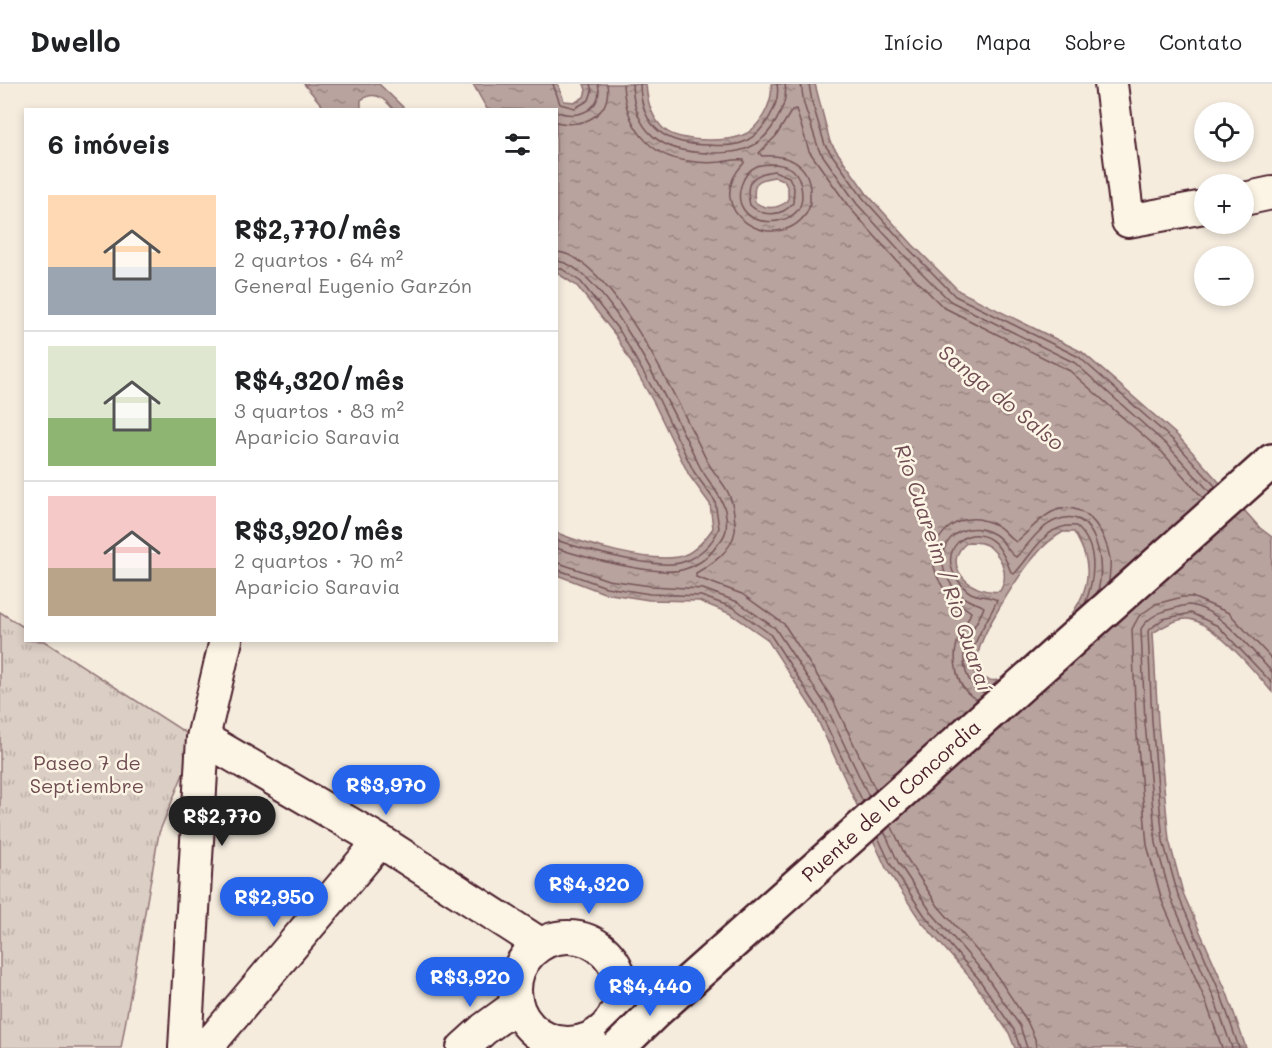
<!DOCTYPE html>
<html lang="pt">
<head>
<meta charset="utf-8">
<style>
  :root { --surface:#fff; --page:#f2f2f2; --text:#202124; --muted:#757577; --line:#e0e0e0; --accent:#2563eb }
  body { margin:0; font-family:Mali,sans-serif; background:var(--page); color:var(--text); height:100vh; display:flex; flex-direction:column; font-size:22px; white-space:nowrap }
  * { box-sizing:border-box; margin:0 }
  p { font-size:20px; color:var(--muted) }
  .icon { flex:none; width:33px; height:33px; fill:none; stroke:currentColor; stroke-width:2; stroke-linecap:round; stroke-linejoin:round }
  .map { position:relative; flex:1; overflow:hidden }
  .panel { position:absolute; left:24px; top:24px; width:534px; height:534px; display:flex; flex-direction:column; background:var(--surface); border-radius:0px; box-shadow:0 3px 9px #0003 }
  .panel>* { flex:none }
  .controls { position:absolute; left:1194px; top:18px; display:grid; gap:12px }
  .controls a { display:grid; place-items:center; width:60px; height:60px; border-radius:50%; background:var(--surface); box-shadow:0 3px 9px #0003; font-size:30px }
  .price { position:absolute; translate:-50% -51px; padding:0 14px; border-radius:21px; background:var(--accent); color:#fff; font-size:20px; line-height:39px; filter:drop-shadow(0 2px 3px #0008) }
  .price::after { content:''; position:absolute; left:50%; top:36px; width:18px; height:14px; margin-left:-9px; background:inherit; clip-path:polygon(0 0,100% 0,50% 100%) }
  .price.current { background:#222; color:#fff }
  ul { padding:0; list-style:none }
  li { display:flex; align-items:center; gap:18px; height:150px; padding:0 24px }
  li+li { border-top:2px solid var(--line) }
  li span { display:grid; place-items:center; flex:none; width:168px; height:120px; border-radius:0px; color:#555 }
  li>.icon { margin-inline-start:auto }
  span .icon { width:72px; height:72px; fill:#fffc; stroke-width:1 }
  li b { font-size:26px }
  h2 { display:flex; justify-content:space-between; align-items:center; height:72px; padding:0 24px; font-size:26px }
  header { display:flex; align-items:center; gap:36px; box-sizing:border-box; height:84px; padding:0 30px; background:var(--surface); border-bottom:2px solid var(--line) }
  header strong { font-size:28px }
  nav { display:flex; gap:33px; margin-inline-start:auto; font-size:21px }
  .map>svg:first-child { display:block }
  .grass { fill:url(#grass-tufts); stroke:#927678; stroke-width:1.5 }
  .water { fill:url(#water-ripples); stroke:#8c6e70; stroke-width:1.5; fill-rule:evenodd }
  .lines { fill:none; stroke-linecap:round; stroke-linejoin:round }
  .shore { stroke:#765459; stroke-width:1.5 }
  .minor-casing { stroke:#4a1f2b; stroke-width:36 }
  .major-casing { stroke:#4a1f2b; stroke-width:38 }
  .minor { stroke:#fcf5e5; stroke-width:32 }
  .major { stroke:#fcf5e5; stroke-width:33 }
  .major-bridge-casing { stroke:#4a1f2b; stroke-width:38; stroke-linecap:butt }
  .major-bridge { stroke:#fcf5e5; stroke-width:33 }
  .labels { text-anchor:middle; stroke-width:5; stroke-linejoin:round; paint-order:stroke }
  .park-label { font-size:20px; fill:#6e4b51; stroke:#fcf5e5 }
  .street-label { font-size:20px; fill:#4a1f2b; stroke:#fcf5e5 }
  .water-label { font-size:21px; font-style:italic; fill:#704d53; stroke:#fcf5e5 }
</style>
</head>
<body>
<header>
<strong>Dwello</strong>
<nav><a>Início</a><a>Mapa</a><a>Sobre</a><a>Contato</a></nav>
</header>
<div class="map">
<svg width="1272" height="964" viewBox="0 0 1272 964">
  <defs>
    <pattern id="grass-tufts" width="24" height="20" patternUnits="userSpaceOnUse" patternTransform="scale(1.5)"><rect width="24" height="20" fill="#dbcec4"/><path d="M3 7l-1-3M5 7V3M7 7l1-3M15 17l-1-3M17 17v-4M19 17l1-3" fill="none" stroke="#bdb0a9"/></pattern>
    <pattern id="water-ripples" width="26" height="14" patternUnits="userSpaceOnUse" patternTransform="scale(1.5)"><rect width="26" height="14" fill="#b8a39e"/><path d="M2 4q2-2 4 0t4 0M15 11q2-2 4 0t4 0" fill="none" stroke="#988481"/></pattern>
  </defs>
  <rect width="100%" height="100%" fill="#f5ecde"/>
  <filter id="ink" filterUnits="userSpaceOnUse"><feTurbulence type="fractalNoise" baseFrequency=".0167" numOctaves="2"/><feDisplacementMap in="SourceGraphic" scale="12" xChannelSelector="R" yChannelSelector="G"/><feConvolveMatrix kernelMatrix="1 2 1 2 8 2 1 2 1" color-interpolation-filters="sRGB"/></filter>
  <g filter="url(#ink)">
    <path class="grass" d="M 0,528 L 25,544 L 26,556 L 44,557 L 197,656 L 159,749 L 121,964 L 0,964 Z"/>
    <path class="water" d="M 304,0 L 379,0 L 405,25 L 393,25 C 384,14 374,6 361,16 L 361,25 L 325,25 Z
      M 473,0 L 558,0 L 564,17 L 576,18 L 584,13 L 586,6 L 584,0 L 646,0 C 647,16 652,35 665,46 C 680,58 723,58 741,52 C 759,46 774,18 771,0 L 815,0 L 830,58 L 867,110 L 913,161 L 959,207 L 1082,268 L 1178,352 L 1260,444 L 1272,453 L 1272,608 C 1256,589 1213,537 1188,535 C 1176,534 1162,543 1153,549 L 1158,638 L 1169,756 L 1183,809 L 1227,909 L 1246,964 L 1015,964 L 1009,949 L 973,897 L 920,836 L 886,784 L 813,626 L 767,555 L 731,530 L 699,517 L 649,516 L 604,509 L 557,491 L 557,449 C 588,461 645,478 678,473 C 694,470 705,456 713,444 L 710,420 L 689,391 L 654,319 L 616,252 L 577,202 L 557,189 L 556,26 L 487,25 ZM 775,93 L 784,96 L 788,105 L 788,117 C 777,125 766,126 755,118 C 752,99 757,95 775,93 ZM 1063,448 L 1074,448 C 1084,465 1090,480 1086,500 C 1079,531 1052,552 1030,572 C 1022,580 1012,590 1001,595 C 995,598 990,596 983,594 C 980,587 977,580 978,572 C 979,551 1020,489 1035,472 C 1043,462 1052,454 1063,448 ZM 968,458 C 976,458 984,458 991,464 C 1003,475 1009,492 1000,507 C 971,512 938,479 968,458 Z"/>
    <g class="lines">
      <path class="shore" d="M 553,0 L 560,20 L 575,24 L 589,16 L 592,7 L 590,0
        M 623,0 C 625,39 648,73 688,77 C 699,79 711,79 721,78 C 729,77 736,75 744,76 L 744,79 C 698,127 775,173 806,130 C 811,123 810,116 810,108 C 810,79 787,70 762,72 L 759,69 L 776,52 L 792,26 L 796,25 L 809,67 L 849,123 L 897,177 L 943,223 L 1070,287 L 1162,368 L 1203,414
        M 632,0 C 634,48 661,68 707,69 C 720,69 736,69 748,64 C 769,56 789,22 785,0
        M 640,0 C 641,45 667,61 709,61 C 720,62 736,62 746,57 C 764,48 781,20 777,0
        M 801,0 L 804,20 L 819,66 L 857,120 L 904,171 L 950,217 L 1075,279 L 1168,362 L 1210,408
        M 809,0 L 812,18 L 825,61 L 863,114 L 909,165 L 955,212 L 1079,273 L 1174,357 L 1216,403
        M 556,27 C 577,37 604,25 598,0
        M 556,38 C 582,45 612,31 607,0
        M 776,80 C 782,81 789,82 793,86 C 802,94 805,116 798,126 C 786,141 755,142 744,126 C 734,112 742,89 757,82 C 763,80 770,80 776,80 Z
        M 774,87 L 789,93 L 794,104 L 793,119 C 782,133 762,133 750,121 C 744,98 752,90 774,87 Z
        M 556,168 C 610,169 683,328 705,373 C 716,396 730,400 734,429 C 734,435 736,441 735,447 C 732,467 712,480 696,489 L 696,493 L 742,510 L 784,540 L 833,616 L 876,707
        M 556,177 C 605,179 678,339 699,381 C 710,403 730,416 726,446 C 725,451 721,457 717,461 C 710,472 698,481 685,485 C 660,494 583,473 556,464
        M 556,184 L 562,185 L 581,198 L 621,249 L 659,316 L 694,388 L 715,417 L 719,444 C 713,460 699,472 683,478 C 659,487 582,465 556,456
        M 556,478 L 608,496 L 651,502 L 703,505 L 738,518 L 775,544 L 825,620 L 869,713
        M 556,485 L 606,503 L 650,510 L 701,512 L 734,524 L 770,550 L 818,624 L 863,718
        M 992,603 L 978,597 C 962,562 985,546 997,516 C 990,512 979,513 971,509 C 965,506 959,498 955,492 C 938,461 974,437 996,460 C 1003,468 1007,478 1011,488 L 1014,490 C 1033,471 1044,439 1076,442 C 1099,462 1095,494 1085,520
        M 985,609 C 965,602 960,576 967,557 C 971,545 980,535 984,523 C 979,519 973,519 968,516 C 961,513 955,505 951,500 C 927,466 958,431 994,450 C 1004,455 1007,468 1016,473 C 1029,461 1038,443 1057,436 C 1096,420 1107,483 1097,509
        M 978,616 C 955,606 951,574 959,553 C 962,545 968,537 971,528 C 956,517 945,511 937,492 C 923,460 953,426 986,437 C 1004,442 1004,450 1016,458 C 1029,448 1037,436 1052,428 C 1084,413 1106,447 1110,475 C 1111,483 1109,491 1109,499
        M 891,741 L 906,773 L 938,822 L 991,883 L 1027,937 L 1035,955 L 1036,964
        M 884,747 L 898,778 L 931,828 L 984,889 L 1020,942 L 1027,964
        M 878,753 L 891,781 L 925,832 L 978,894 L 1014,946 L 1020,964
        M 1222,964 L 1206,918 L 1162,817 L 1147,761 L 1136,640 L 1132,545 L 1139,532 L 1156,520 L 1182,513 L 1192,513 L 1229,529 L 1272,575
        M 1232,964 L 1214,914 L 1171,814 L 1156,759 L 1145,639 L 1141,545 C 1146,536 1157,529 1167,526 C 1174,525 1182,521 1189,521 C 1221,525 1251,566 1272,588
        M 1239,964 L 1221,911 L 1178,811 L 1163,757 L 1152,638 L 1148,547 L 1163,535 L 1191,529 L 1218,542 L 1272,599"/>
      <g class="minor-casing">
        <path id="minor" d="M 1111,0 L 1128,137 L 1204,123
          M 1244,115 L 1272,109
          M 203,654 L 380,757 L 540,860
          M515 906a53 53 0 1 1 106 0a53 53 0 1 1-106 0Z
          M 185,964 L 203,654 L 226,556
          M 206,964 L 380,757
          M 463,964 L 484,945 L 517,921"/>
      </g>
      <g class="major-casing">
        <g id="major">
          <path id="s1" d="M 657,926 L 1272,377"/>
        </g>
      </g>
      <use href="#minor" class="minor"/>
      <use href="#major" class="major"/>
      <g class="major-bridge-casing">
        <path id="major-bridge" d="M 618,964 L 657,926"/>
      </g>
      <use href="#major-bridge" class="major-bridge"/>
    </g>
  </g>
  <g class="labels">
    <g class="park-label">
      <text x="87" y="686">Paseo 7 de<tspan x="87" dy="23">Septiembre</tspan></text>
    </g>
    <g class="street-label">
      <text dy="7" stroke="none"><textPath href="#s1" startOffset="314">Puente de la Concordia</textPath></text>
    </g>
    <g class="water-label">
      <text transform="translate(1001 314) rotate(39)" y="7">Sanga do Salso</text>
      <text transform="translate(943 484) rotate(71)" y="7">Río Cuareim / Rio Quaraí</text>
    </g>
  </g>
</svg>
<div class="controls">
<a><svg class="icon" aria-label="locate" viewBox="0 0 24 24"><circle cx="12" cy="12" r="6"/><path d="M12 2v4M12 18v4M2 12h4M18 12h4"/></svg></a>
<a>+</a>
<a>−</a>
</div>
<b class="price" style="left:386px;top:732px">R$3,970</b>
<b class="price current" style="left:222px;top:763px">R$2,770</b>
<b class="price" style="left:589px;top:831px">R$4,320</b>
<b class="price" style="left:274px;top:844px">R$2,950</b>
<b class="price" style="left:470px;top:924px">R$3,920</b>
<b class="price" style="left:650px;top:933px">R$4,440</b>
<section class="panel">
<h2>6 imóveis<svg class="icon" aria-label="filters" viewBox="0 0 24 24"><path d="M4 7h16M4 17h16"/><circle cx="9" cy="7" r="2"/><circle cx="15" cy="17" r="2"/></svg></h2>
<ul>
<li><span style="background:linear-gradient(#ffd9b3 60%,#9aa5b1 0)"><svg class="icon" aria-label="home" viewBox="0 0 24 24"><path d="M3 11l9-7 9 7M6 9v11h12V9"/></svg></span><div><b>R$2,770/mês</b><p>2 quartos · 64 m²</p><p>General Eugenio Garzón</p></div></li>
<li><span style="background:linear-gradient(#dfe7d0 60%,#8fb573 0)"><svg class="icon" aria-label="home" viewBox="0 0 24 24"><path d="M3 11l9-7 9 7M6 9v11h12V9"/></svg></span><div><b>R$4,320/mês</b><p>3 quartos · 83 m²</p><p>Aparicio Saravia</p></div></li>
<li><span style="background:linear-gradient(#f6c9c9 60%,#b9a48a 0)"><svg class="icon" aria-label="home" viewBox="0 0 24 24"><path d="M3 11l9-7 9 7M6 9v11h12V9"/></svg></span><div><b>R$3,920/mês</b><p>2 quartos · 70 m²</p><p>Aparicio Saravia</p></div></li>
</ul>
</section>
</div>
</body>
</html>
